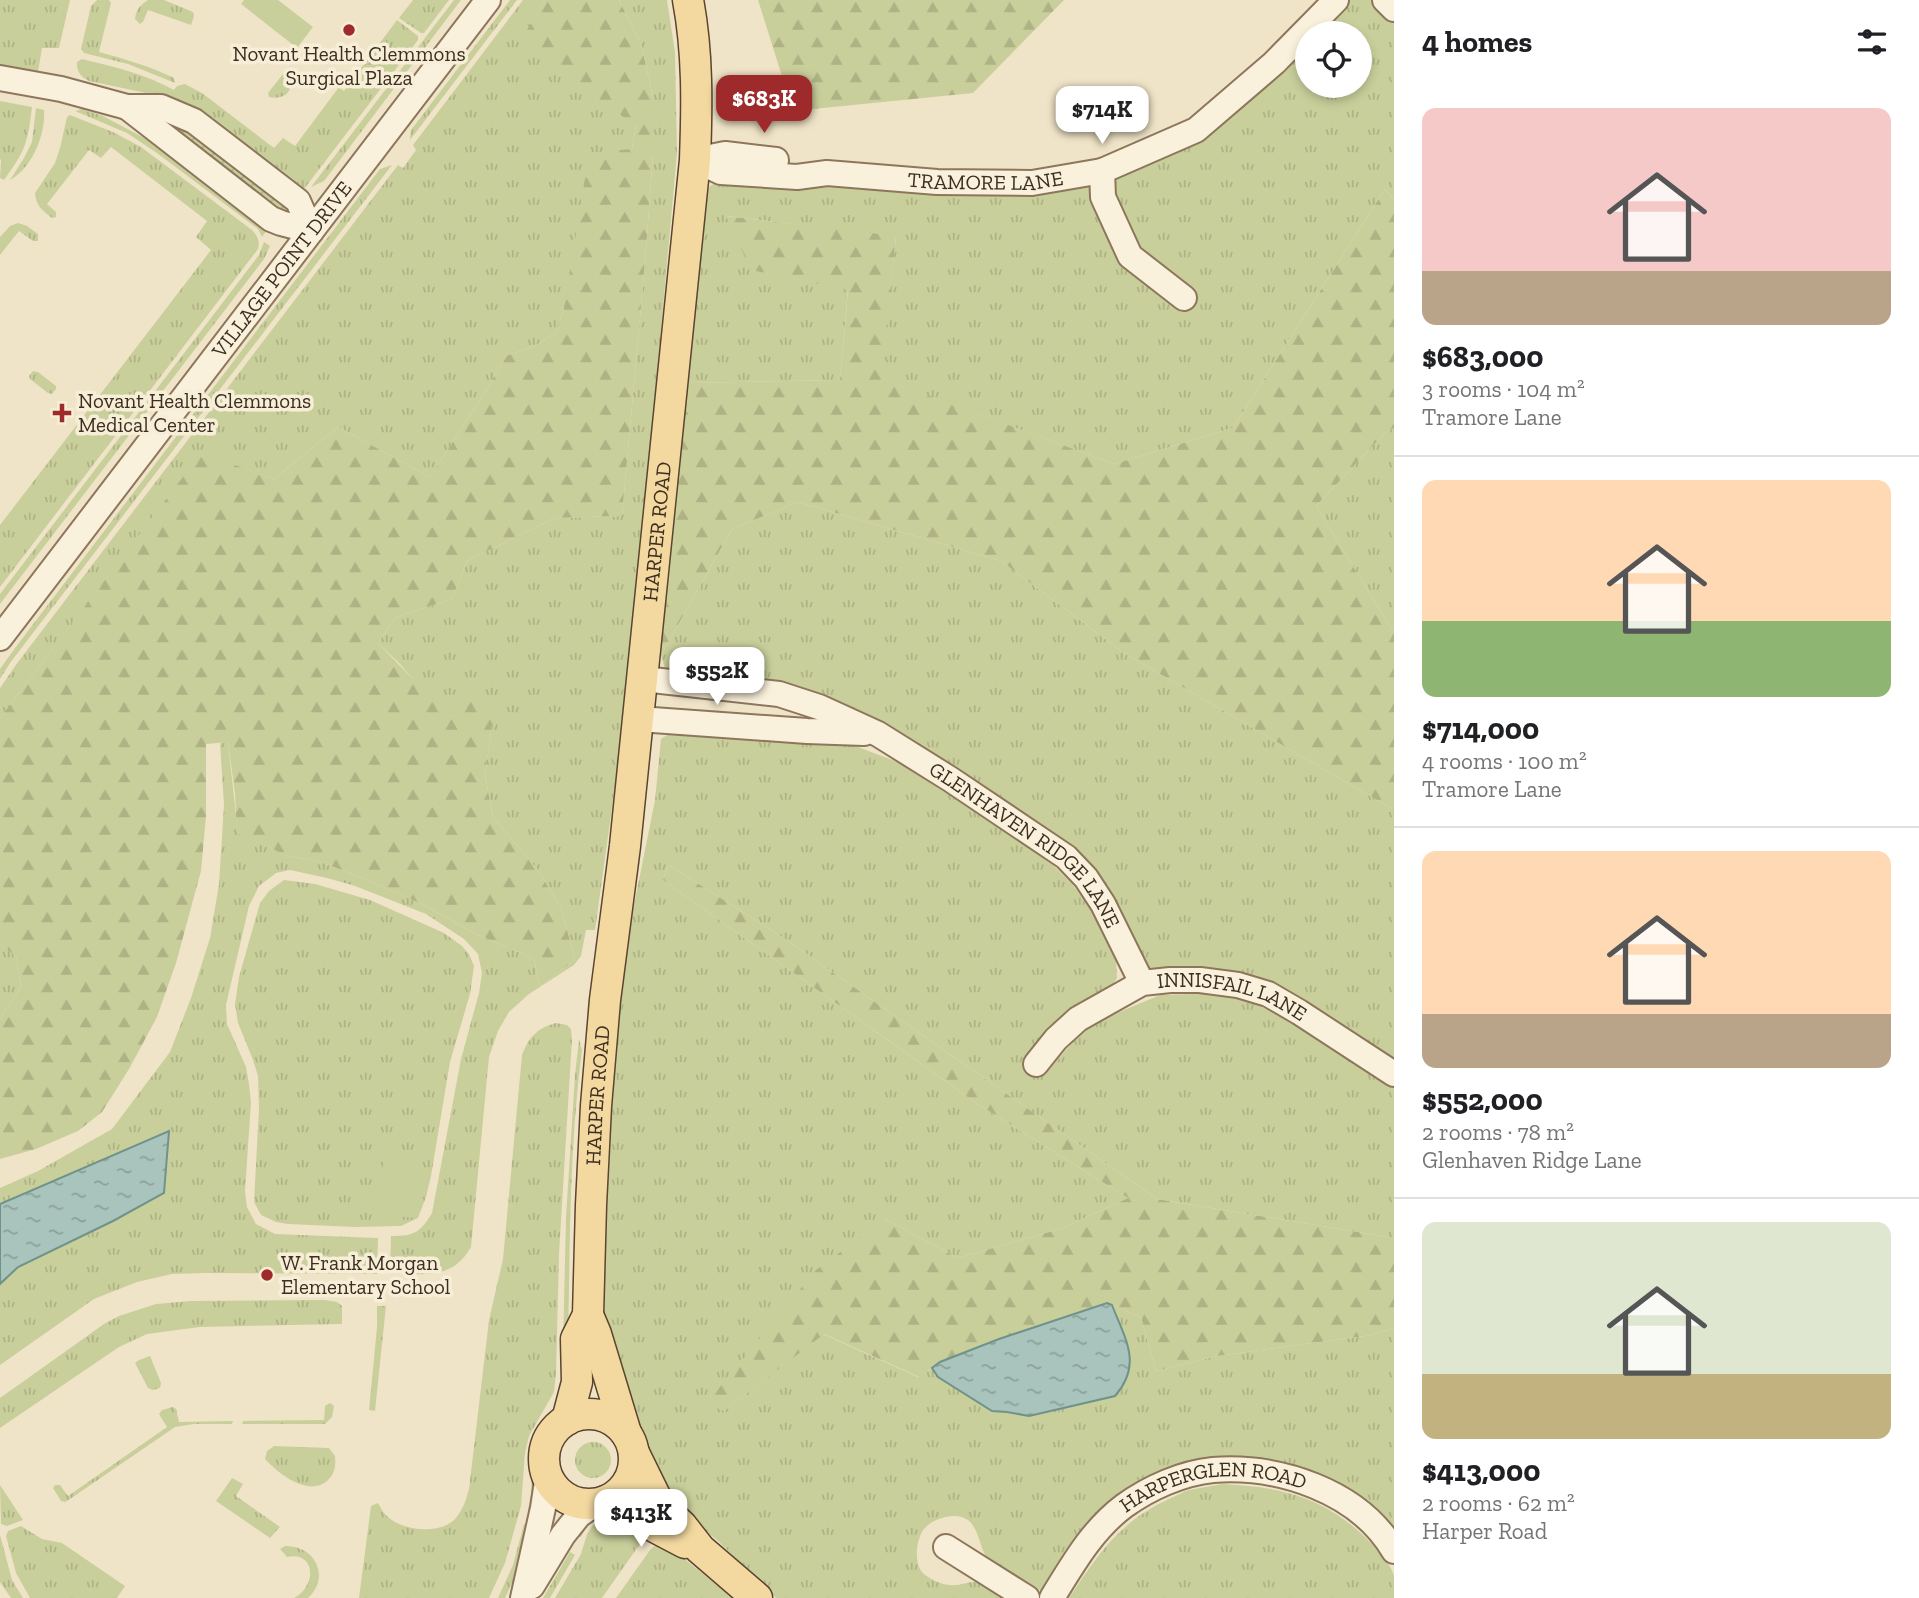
<!DOCTYPE html>
<html lang="en">
<head>
<meta charset="utf-8">
<style>
  :root { --surface:#fff; --page:#f6f6f6; --text:#202124; --muted:#757577; --line:#e0e0e0; --accent:#9e2a2b }
  body { margin:0; font-family:"Zilla Slab",serif; background:var(--page); color:var(--text); height:100vh; display:flex; flex-direction:column; font-size:26px; white-space:nowrap }
  * { box-sizing:border-box; margin:0 }
  p { font-size:23px; color:var(--muted) }
  .icon { flex:none; width:38px; height:38px; fill:none; stroke:currentColor; stroke-width:2; stroke-linecap:round; stroke-linejoin:round }
  .map { position:relative; flex:1; overflow:hidden }
  .sheet { display:flex; flex-direction:column; background:var(--surface); width:525px }
  .sheet>* { flex:none }
  .controls { position:absolute; left:1295px; top:21px; display:grid; gap:14px }
  .controls a { display:grid; place-items:center; width:77px; height:77px; border-radius:50%; background:var(--surface); box-shadow:0 4px 10px #0003; font-size:35px }
  .price { position:absolute; translate:-50% -60px; padding:0 16px; border-radius:14px; background:#fff; color:#222; font-size:23px; line-height:46px; filter:drop-shadow(0 2px 4px #0008) }
  .price::after { content:''; position:absolute; left:50%; top:42px; width:21px; height:16px; margin-left:-10px; background:inherit; clip-path:polygon(0 0,100% 0,50% 100%) }
  .price.active { background:var(--accent); color:#fff }
  ul { padding:0; list-style:none }
  li { display:grid; align-content:center; gap:14px; height:371px; padding:0 28px }
  li+li { border-top:2px solid var(--line) }
  li span { display:grid; place-items:center; height:217px; border-radius:14px; color:#555 }
  li>.icon { margin-inline-start:auto }
  span .icon { width:126px; height:126px; fill:#fffc; stroke-width:1 }
  li b { font-size:30px }
  h2 { display:flex; justify-content:space-between; align-items:center; height:84px; padding:0 28px; font-size:30px }
  main { display:flex; flex:1; min-height:0 }
  .map>svg:first-child { display:block }
  .grass { fill:url(#grass-tufts) }
  .forest { fill:url(#forest-firs) }
  .garden { fill:url(#garden-furrows) }
  .pitch { fill:#c9cf9b }
  .water { fill:url(#water-ripples); stroke:#6f938a; stroke-width:2 }
  .lines { fill:none; stroke-linecap:round; stroke-linejoin:round }
  .minor-casing { stroke:#8d765c; stroke-width:28 }
  .major-casing { stroke:#5b4430; stroke-width:33 }
  .minor { stroke:#faf1dc; stroke-width:24 }
  .major { stroke:#f3d9a0; stroke-width:30 }
  .poi-dot { fill:#9e2a2b; stroke:#f7eed8; stroke-width:2.5 }
  .labels { text-anchor:middle; stroke-width:7; stroke-linejoin:round; paint-order:stroke }
  .poi-label { font-size:21px; fill:#3d2e20; stroke:#f7eed8; text-anchor:start }
  .street-label { font-size:21px; fill:#3d2e20; stroke:#f7eed8 }
</style>
</head>
<body>
<main>
<div class="map">
<svg width="1394" height="1598" viewBox="0 0 1394 1598">
  <defs>
    <pattern id="grass-tufts" width="24" height="20" patternUnits="userSpaceOnUse" patternTransform="scale(1.75)"><rect width="24" height="20" fill="#c9cf9b"/><path d="M3 7l-1-3M5 7V3M7 7l1-3M15 17l-1-3M17 17v-4M19 17l1-3" fill="none" stroke="#aeb285"/></pattern>
    <pattern id="forest-firs" width="22" height="20" patternUnits="userSpaceOnUse" patternTransform="scale(1.75)"><rect width="22" height="20" fill="#c9cf9b"/><path d="M5 1l3.5 6h-7zM16 11l3.5 6h-7z" fill="#aeb285"/></pattern>
    <pattern id="garden-furrows" width="10" height="10" patternUnits="userSpaceOnUse" patternTransform="scale(1.75)"><rect width="10" height="10" fill="#c9cf9b"/><path d="M-1 1l2-2M0 10L10 0M9 11l2-2" fill="none" stroke="#aeb285"/></pattern>
    <pattern id="water-ripples" width="26" height="14" patternUnits="userSpaceOnUse" patternTransform="scale(1.75)"><rect width="26" height="14" fill="#a9c4bc"/><path d="M2 4q2-2 4 0t4 0M15 11q2-2 4 0t4 0" fill="none" stroke="#8ba098"/></pattern>
  </defs>
  <rect width="100%" height="100%" fill="#f0e4c8"/>
  <path class="grass" d="M 0,0 L 70,0 L 59,48 L 42,48 L 38,72 L 0,65 Z
    M 97,0 L 109,0 L 111,3 L 99,52 C 125,59 149,66 174,78 L 175,83 L 128,64 L 84,53 L 81,49 L 91,6 Z
    M 148,0 L 164,0 L 193,12 L 194,16 L 191,25 L 148,10 L 143,22 L 140,24 L 135,19 C 136,10 140,5 148,0 Z
    M 413,0 L 449,0 L 424,33 L 421,33 L 399,18 Z
    M 454,0 L 461,0 L 324,181 L 311,187 Z
    M 510,0 L 517,0 L 410,140 L 411,130 Z
    M 523,0 L 545,0 L 520,43 L 636,125 L 632,149 L 564,308 L 557,331 L 535,346 L 506,356 L 487,389 L 430,477 L 338,427 L 274,479 L 201,454 L 0,718 L 0,688 L 18,662 L 398,165 L 403,168 L 416,150 L 413,145 Z
    M 619,0 L 667,0 L 675,52 L 677,153 L 644,518 L 616,779 L 595,930 L 586,930 L 581,956 L 574,965 L 529,994 L 509,1012 L 498,1031 L 489,1057 L 471,1247 C 452,1281 422,1274 390,1273 L 391,1236 C 414,1236 420,1233 432,1213 L 461,1059 L 479,993 L 482,973 L 478,954 L 464,939 L 426,914 L 355,886 L 327,878 L 290,870 L 276,873 L 259,886 L 249,906 L 226,1005 L 227,1024 L 246,1067 L 249,1084 L 251,1102 L 245,1191 L 247,1207 L 256,1224 L 275,1234 L 378,1238 L 377,1274 L 206,1273 L 172,1274 L 137,1282 L 94,1299 L 0,1365 L 0,1284 L 18,1267 L 113,1221 L 168,1131 L 0,1204 L 0,1188 L 38,1171 L 112,1129 L 170,1052 L 191,998 L 210,938 L 219,884 L 224,805 L 220,743 L 228,742 L 238,833 L 288,856 L 318,861 L 355,875 L 422,904 L 476,934 L 519,952 L 535,961 L 537,977 L 541,986 L 575,960 L 561,907 L 537,869 L 493,817 L 485,775 L 492,725 L 452,718 L 426,695 L 400,664 L 378,643 L 396,617 L 452,599 L 467,561 L 554,518 L 622,516 L 645,262 L 653,155 L 653,97 L 641,44 Z
    M 1347,0 L 1377,0 L 1394,17 L 1394,200 L 1385,189 L 1233,428 L 1114,464 L 880,378 L 896,237 L 727,216 L 752,270 L 848,289 L 840,380 L 684,383 L 705,200 L 710,186 L 721,180 L 1115,177 L 1307,40 L 1307,86 L 1360,86 L 1360,33 L 1313,33 Z
    M 397,20 L 418,36 L 418,40 L 304,189 L 300,189 L 168,101 L 146,93 L 89,81 C 81,77 76,71 77,62 L 82,59 C 115,67 145,74 174,90 L 177,86 L 185,84 L 202,93 L 274,148 L 283,138 L 295,146 L 339,87 L 344,91 Z
    M 283,74 L 286,74 C 298,88 285,101 269,97 L 268,93 Z
    M 0,101 L 32,107 C 28,143 25,151 4,180 L 0,178 L 1,160 L 0,159 Z
    M 36,108 L 44,110 C 46,134 32,168 10,180 L 24,158 L 32,142 Z
    M 82,109 L 103,116 L 148,140 L 267,230 L 262,237 L 258,229 L 157,153 L 127,133 L 75,111 Z
    M 70,115 L 113,132 L 141,147 L 252,230 C 258,236 260,241 258,249 L 0,587 L 0,525 L 211,250 L 196,237 L 207,221 L 111,147 L 101,158 L 89,150 L 47,204 L 56,212 L 56,217 L 52,218 C 42,210 36,206 35,193 L 55,163 L 60,148 L 67,117 Z
    M 392,165 L 10,663 L 0,679 L 0,669 L 15,648 L 380,169 Z
    M 18,223 L 27,226 L 38,234 L 38,241 L 33,241 L 19,231 L 0,255 L 0,237 L 10,226 Z
    M 264,242 L 270,246 L 264,259 L 0,604 L 0,594 L 259,255 Z
    M 33,371 L 38,372 L 56,386 L 56,389 L 52,394 L 48,393 L 30,379 L 29,376 Z
    M 1394,428 L 1394,633 L 1316,506 L 1384,434 Z
    M 798,502 L 1001,561 L 1124,653 L 1394,810 L 1394,1062 L 1312,1007 L 1148,969 L 1133,939 L 1123,914 L 1091,869 L 917,746 L 677,674 L 665,668 L 661,655 L 732,529 Z
    M 672,732 L 853,745 L 900,763 L 1007,833 L 1053,865 L 1072,884 L 1097,918 L 1116,961 L 1117,978 L 1111,987 L 1072,1009 L 1027,1062 L 1045,1075 L 1081,1032 L 1105,1018 L 1160,995 L 1223,993 L 1253,1003 L 1277,1014 L 1321,1039 L 1394,1088 L 1394,1238 L 1157,1199 L 785,939 L 669,865 L 663,880 L 976,1103 L 1128,1198 L 1063,1228 L 958,1258 L 885,1219 L 724,1411 L 823,1334 L 918,1377 L 932,1368 L 938,1377 L 992,1411 L 1007,1412 L 1029,1416 L 1114,1396 C 1143,1364 1125,1339 1112,1305 L 1141,1317 L 1156,1371 L 1217,1356 L 1372,1335 L 1394,1328 L 1394,1534 L 1343,1489 L 1185,1468 L 1046,1589 L 1035,1591 C 1024,1584 998,1571 990,1562 C 979,1551 981,1531 968,1520 C 956,1511 933,1518 924,1529 C 916,1539 913,1565 924,1574 C 934,1582 945,1586 958,1585 C 963,1584 968,1582 974,1582 C 983,1583 994,1593 1002,1598 L 776,1598 L 717,1540 L 678,1510 L 645,1448 L 607,1345 L 600,1270 L 608,1122 L 628,935 L 655,800 L 661,739 Z
    M 284,880 L 315,884 L 370,900 L 444,933 L 462,946 L 469,954 L 474,966 L 470,994 L 450,1062 L 431,1176 L 426,1197 L 418,1218 L 401,1226 L 355,1227 L 288,1224 L 276,1222 L 261,1215 L 254,1202 L 259,1108 L 258,1076 L 253,1060 L 238,1023 L 235,1004 L 239,977 L 260,903 L 269,891 Z
    M 0,943 L 16,957 L 21,987 L 0,1019 Z
    M 556,1023 L 567,1025 L 571,1029 L 572,1039 L 559,1254 L 556,1374 L 554,1392 L 529,1436 L 525,1453 L 521,1506 L 505,1563 L 489,1598 L 359,1598 L 371,1506 L 378,1503 C 381,1508 383,1513 388,1517 C 404,1531 439,1535 455,1519 C 463,1510 466,1500 469,1489 L 489,1320 L 503,1259 L 522,1055 C 529,1037 537,1028 556,1023 Z
    M 579,1039 L 582,1050 C 569,1148 570,1249 568,1347 L 563,1345 L 566,1217 L 575,1075 Z
    M 325,1300 L 337,1302 L 342,1306 L 342,1324 L 200,1327 L 147,1334 L 119,1347 L 0,1428 L 0,1398 L 104,1324 L 119,1316 L 156,1304 L 191,1301 Z
    M 377,1306 L 386,1306 L 375,1411 L 369,1410 L 377,1327 Z
    M 150,1356 L 161,1383 L 160,1388 L 153,1390 L 148,1388 L 135,1363 L 139,1360 Z
    M 568,1360 L 553,1419 L 542,1433 L 538,1446 L 532,1512 L 528,1510 L 531,1493 L 532,1455 L 535,1440 L 540,1429 L 555,1407 Z
    M 330,1403 L 334,1406 L 332,1417 L 325,1424 L 242,1424 L 243,1421 L 324,1420 L 325,1406 Z
    M 173,1407 L 176,1409 L 179,1422 L 233,1421 L 232,1424 L 194,1424 L 175,1427 L 70,1499 L 65,1502 L 61,1501 L 53,1488 L 55,1485 L 60,1485 L 68,1496 L 167,1427 L 159,1414 L 162,1410 Z
    M575 1460a18 18 0 1 1 36 0a18 18 0 1 1-36 0Z
    M 274,1446 L 329,1448 L 335,1456 C 336,1466 335,1474 327,1481 C 308,1497 279,1474 265,1459 L 267,1451 Z
    M 232,1478 L 243,1484 L 236,1496 L 280,1527 L 270,1538 L 216,1501 Z
    M 1222,1484 C 1285,1487 1328,1498 1373,1545 C 1380,1553 1392,1566 1394,1576 C 1394,1583 1394,1591 1394,1598 L 1069,1598 C 1098,1554 1119,1522 1169,1499 C 1176,1496 1182,1492 1189,1490 C 1200,1488 1211,1486 1222,1484 Z
    M 0,1485 L 23,1520 L 7,1526 L 1,1524 Z
    M 596,1513 L 649,1531 L 602,1598 L 555,1598 L 581,1554 L 587,1534 L 593,1525 L 598,1524 L 611,1527 L 612,1522 C 593,1519 590,1519 581,1537 L 574,1535 Z
    M 524,1524 L 529,1525 L 518,1570 L 505,1598 L 498,1598 L 513,1565 Z
    M 21,1526 L 42,1539 L 62,1543 L 125,1586 L 117,1598 L 30,1598 L 16,1573 L 6,1536 L 8,1531 Z
    M 0,1535 L 12,1580 L 23,1598 L 11,1598 L 0,1582 Z
    M 661,1540 L 733,1598 L 616,1598 L 650,1550 Z
    M 285,1546 C 315,1545 331,1577 308,1598 L 294,1598 C 318,1585 315,1551 287,1557 L 280,1549 Z
    M 570,1552 L 575,1555 L 550,1598 L 543,1598 Z"/>
  <path class="forest" d="M 545,0 L 619,0 L 641,44 L 653,97 L 653,155 L 645,262 L 622,516 L 554,518 L 467,561 L 452,599 L 396,617 L 378,643 C 403,668 426,694 452,718 L 467,692 L 485,695 L 492,725 L 485,775 L 493,817 L 537,869 L 561,907 L 575,960 L 541,986 L 537,977 L 535,961 L 519,952 L 476,934 L 424,905 L 355,875 L 318,861 L 288,856 L 237,833 L 235,794 L 228,742 L 206,744 L 206,816 L 201,871 L 176,963 L 157,1017 L 129,1069 L 102,1112 L 78,1131 L 36,1149 L 0,1159 L 0,1019 L 21,987 L 16,957 L 0,943 L 0,718 L 201,453 L 274,479 L 338,427 L 430,477 L 487,389 L 506,356 L 535,346 L 557,331 L 564,308 L 589,153 L 632,149 L 636,126 L 519,43 Z
    M 758,0 L 1064,0 L 973,93 L 793,111 Z
    M 1385,189 L 1394,200 L 1394,428 L 1384,434 L 1316,506 L 1394,633 L 1394,810 L 1124,653 L 1001,561 L 798,502 L 732,529 L 661,655 L 668,514 L 684,383 L 840,380 L 848,290 L 751,270 L 726,216 L 896,236 L 881,378 L 1114,464 L 1233,428 Z
    M 669,865 L 785,939 L 1157,1199 L 1394,1238 L 1394,1328 L 1372,1335 L 1217,1356 L 1156,1371 L 1141,1317 L 1107,1303 L 999,1339 L 940,1362 L 919,1377 L 824,1334 L 724,1411 L 706,1404 L 816,1270 L 885,1219 L 958,1258 L 1063,1228 L 1128,1198 L 976,1103 L 663,880 Z"/>
  <path class="garden" d="M 156,117 L 181,126 L 288,204 L 288,211 L 284,213 Z"/>
  <path class="pitch" d="M 244,0 L 278,0 L 313,27 L 297,48 L 241,4 Z
    M 384,1152 L 423,1155 L 417,1218 L 379,1215 Z"/>
  <path class="water" d="M 169,1131 L 164,1193 L 113,1221 L 18,1267 L 0,1284 L 0,1204 Z
    M 1107,1303 L 1112,1305 C 1125,1339 1143,1364 1115,1396 L 1029,1416 L 1007,1412 L 992,1411 L 938,1377 L 932,1368 L 940,1362 L 999,1339 Z"/>
  <g class="lines">
    <g class="minor-casing">
      <g id="minor">
        <path d="M 1385,0 L 1394,9"/>
        <path d="M 0,78 L 61,89 L 127,107 L 161,107 L 194,121 L 298,201 L 311,231"/>
        <path d="M 127,107 L 271,219 L 281,223 L 311,231"/>
        <path id="s1" d="M 695,160 L 721,172 L 797,177 L 827,173 L 937,182 L 1032,183 L 1102,171 L 1196,130 L 1274,63 L 1336,0"/>
        <path d="M 695,160 L 725,154 L 776,160"/>
        <path d="M 1102,171 L 1103,197 L 1130,256 L 1184,298"/>
        <path id="s2" d="M 0,638 L 488,0"/>
        <path id="s3" d="M 643,679 L 779,694 L 819,707 L 878,734 L 950,779 L 1066,857 L 1086,878 L 1103,904 L 1142,983"/>
        <path d="M 639,719 L 807,731 L 864,733"/>
        <path id="s4" d="M 1036,1064 L 1056,1039 L 1078,1019 L 1142,983 L 1170,980 L 1200,980 L 1238,985 L 1268,994 L 1299,1012 L 1394,1074"/>
        <path d="M 946,1547 L 1027,1598"/>
        <path d="M 532,1586 L 563,1535 L 579,1515 L 595,1504"/>
        <path d="M 523,1598 L 543,1508 L 548,1475"/>
        <path id="s5" d="M 1052,1598 C 1073,1564 1092,1530 1124,1506 C 1149,1488 1182,1473 1213,1470 C 1279,1465 1359,1491 1394,1551"/>
      </g>
    </g>
    <g class="major-casing">
      <g id="major">
        <path d="M 588,1315 L 596,1334 L 626,1433"/>
        <circle cx="589" cy="1459" r="45"/>
        <path id="s6" d="M 567,1420 L 577,1382 L 576,1339 L 588,1315 L 591,1205 L 596,1106 L 605,1000 L 625,846 L 695,160 C 697,106 698,53 688,0"/>
        <path d="M 634,1453 L 659,1504 L 682,1526 L 700,1549 L 757,1598"/>
        <path d="M 605,1501 L 685,1543"/>
      </g>
    </g>
    <use href="#minor" class="minor"/>
    <use href="#major" class="major"/>
  </g>
  <g class="poi-dot">
    <circle cx="349" cy="30" r="7"/>
    <path d="M58.5 402.5h7v7h7v7h-7v7h-7v-7h-7v-7h7z"/>
    <circle cx="267" cy="1275" r="7"/>
  </g>
  <g class="labels">
    <g class="poi-label">
      <text x="349" y="61" text-anchor="middle">Novant Health Clemmons<tspan x="349" dy="24">Surgical Plaza</tspan></text>
      <text x="78" y="408">Novant Health Clemmons<tspan x="78" dy="24">Medical Center</tspan></text>
      <text x="281" y="1270">W. Frank Morgan<tspan x="281" dy="24">Elementary School</tspan></text>
    </g>
    <g class="street-label">
      <text dy="7" stroke="none"><textPath href="#s1" startOffset="294">TRAMORE LANE</textPath></text>
      <text dy="7" stroke="none"><textPath href="#s2" startOffset="464">VILLAGE POINT DRIVE</textPath></text>
      <text dy="7" stroke="none"><textPath href="#s6" startOffset="896">HARPER ROAD</textPath></text>
      <text dy="7" stroke="none"><textPath href="#s3" startOffset="430">GLENHAVEN RIDGE LANE</textPath></text>
      <text dy="7" stroke="none"><textPath href="#s4" startOffset="228">INNISFAIL LANE</textPath></text>
      <text dy="7" stroke="none"><textPath href="#s6" startOffset="329">HARPER ROAD</textPath></text>
      <text dy="7" stroke="none"><textPath href="#s5" startOffset="212">HARPERGLEN ROAD</textPath></text>
    </g>
  </g>
</svg>
<div class="controls">
<a><svg class="icon" aria-label="locate" viewBox="0 0 24 24"><circle cx="12" cy="12" r="6"/><path d="M12 2v4M12 18v4M2 12h4M18 12h4"/></svg></a>
</div>
<b class="price active" style="left:764px;top:135px">$683K</b>
<b class="price" style="left:1102px;top:146px">$714K</b>
<b class="price" style="left:717px;top:707px">$552K</b>
<b class="price" style="left:641px;top:1549px">$413K</b>
</div>
<section class="sheet">
<h2>4 homes<svg class="icon" aria-label="filters" viewBox="0 0 24 24"><path d="M4 7h16M4 17h16"/><circle cx="9" cy="7" r="2"/><circle cx="15" cy="17" r="2"/></svg></h2>
<ul>
<li><span style="background:linear-gradient(#f6c9c9 75%,#b9a48a 0)"><svg class="icon" aria-label="home" viewBox="0 0 24 24"><path d="M3 11l9-7 9 7M6 9v11h12V9"/></svg></span><div><b>$683,000</b><p>3 rooms · 104 m²</p><p>Tramore Lane</p></div></li>
<li><span style="background:linear-gradient(#ffd9b3 65%,#8fb573 0)"><svg class="icon" aria-label="home" viewBox="0 0 24 24"><path d="M3 11l9-7 9 7M6 9v11h12V9"/></svg></span><div><b>$714,000</b><p>4 rooms · 100 m²</p><p>Tramore Lane</p></div></li>
<li><span style="background:linear-gradient(#ffd9b3 75%,#b9a48a 0)"><svg class="icon" aria-label="home" viewBox="0 0 24 24"><path d="M3 11l9-7 9 7M6 9v11h12V9"/></svg></span><div><b>$552,000</b><p>2 rooms · 78 m²</p><p>Glenhaven Ridge Lane</p></div></li>
<li><span style="background:linear-gradient(#dfe7d0 70%,#c2b280 0)"><svg class="icon" aria-label="home" viewBox="0 0 24 24"><path d="M3 11l9-7 9 7M6 9v11h12V9"/></svg></span><div><b>$413,000</b><p>2 rooms · 62 m²</p><p>Harper Road</p></div></li>
</ul>
</section>
</main>
</body>
</html>
